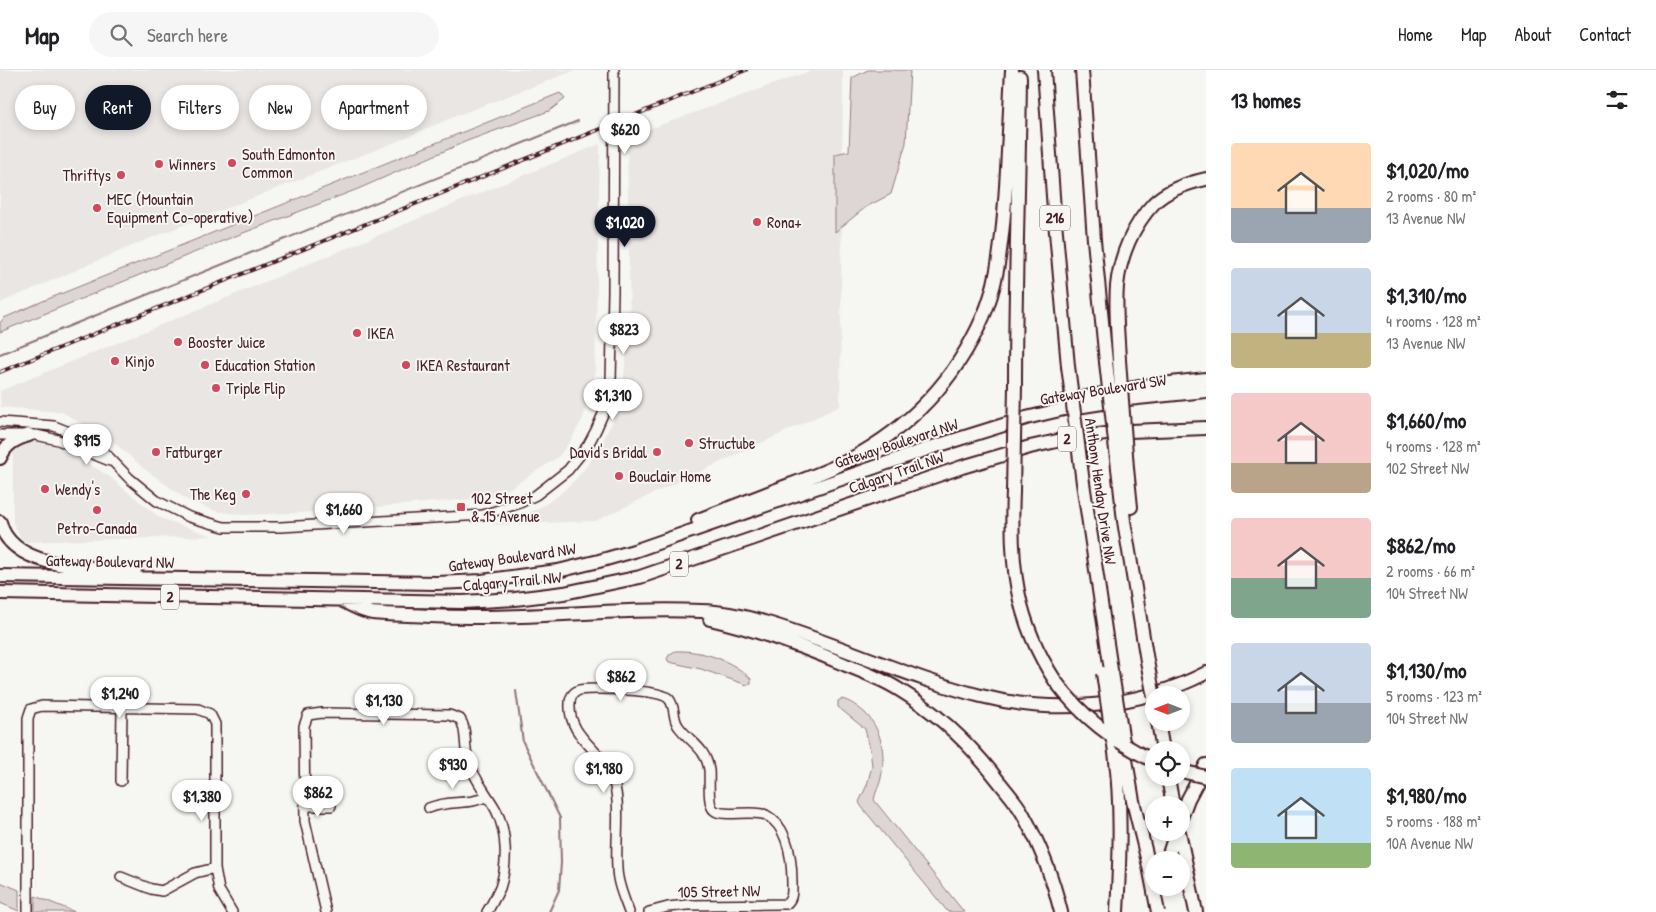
<!DOCTYPE html>
<html lang="en">
<head>
<meta charset="utf-8">
<style>
  :root { --surface:#fff; --page:#f6f6f6; --text:#202124; --muted:#757577; --line:#e0e0e0; --accent:#111827 }
  body { margin:0; font-family:"Patrick Hand",sans-serif; background:var(--page); color:var(--text); height:100vh; display:flex; flex-direction:column; font-size:19px; white-space:nowrap }
  * { box-sizing:border-box; margin:0 }
  p { font-size:16px; color:var(--muted) }
  .icon { flex:none; width:28px; height:28px; fill:none; stroke:currentColor; stroke-width:2; stroke-linecap:round; stroke-linejoin:round }
  .map { position:relative; flex:1; overflow:hidden }
  .side { display:flex; flex-direction:column; background:var(--surface); width:450px }
  .side>* { flex:none }
  .top-card { position:absolute; left:15px; top:15px; width:475px; height:45px; display:flex; gap:10px }
  .needle { width:32px; rotate:270deg }
  .fabs { position:absolute; left:1145px; top:616px; display:grid; gap:10px }
  .fabs a { display:grid; place-items:center; width:45px; height:45px; border-radius:50%; background:var(--surface); box-shadow:0 2px 8px #0003; font-size:25px }
  .price { position:absolute; translate:-50% -42px; padding:0 11px; border-radius:18px; background:#fff; color:#222; font-size:16px; line-height:32px; filter:drop-shadow(0 1px 2px #0008) }
  .price::after { content:''; position:absolute; left:50%; top:30px; width:15px; height:11px; margin-left:-8px; background:inherit; clip-path:polygon(0 0,100% 0,50% 100%) }
  .price.current { background:var(--accent); color:#fff }
  ul { padding:0; list-style:none }
  li { display:flex; align-items:center; gap:15px; height:125px; padding:0 25px }
  li span { display:grid; place-items:center; flex:none; width:140px; height:100px; border-radius:5px; color:#555 }
  li>.icon { margin-inline-start:auto }
  span .icon { width:60px; height:60px; fill:#fffc; stroke-width:1 }
  li b { font-size:21px }
  h2 { display:flex; justify-content:space-between; align-items:center; height:60px; padding:0 25px; font-size:21px }
  .chip { padding:0 18px; border-radius:22px; background:var(--surface); box-shadow:0 2px 8px #0003; font-size:18px; line-height:45px }
  .chip.current { background:var(--accent); color:#fff }
  header { display:flex; align-items:center; gap:30px; box-sizing:border-box; height:70px; padding:0 25px; background:var(--surface); border-bottom:1px solid var(--line) }
  header strong { font-size:24px }
  nav { display:flex; gap:28px; margin-inline-start:auto; font-size:18px }
  .search { width:350px; height:45px; background:var(--page); display:flex; align-items:center; gap:12px; box-sizing:border-box; padding:0 18px; border-radius:28px; color:var(--muted); font-size:19px }
  main { display:flex; flex:1; min-height:0 }
  .map>svg:first-child { display:block }
  .built { fill:#e9e6e3 }
  .green { fill:#ddd6d5; stroke:#947a80 }
  .lines { fill:none; stroke-linecap:round; stroke-linejoin:round }
  .stream { stroke:#8e747a; stroke-width:2 }
  .minor-casing { stroke:#4a1f2b; stroke-width:12 }
  .highway-casing { stroke:#4a1f2b; stroke-width:16 }
  .minor { stroke:#f6f6f2; stroke-width:9 }
  .highway { stroke:#f6f6f2; stroke-width:12 }
  .rail-casing { stroke:#4a1f2b; stroke-width:4 }
  .rail { stroke:#f6f6f2; stroke-width:2; stroke-dasharray:5.5; stroke-linecap:butt }
  .highway-bridge-casing { stroke:#4a1f2b; stroke-width:16; stroke-linecap:butt }
  .highway-bridge { stroke:#f6f6f2; stroke-width:12 }
  .poi-dot { fill:#d1495b; stroke:#f6f6f2; stroke-width:2 }
  .labels { text-anchor:middle; stroke-width:4; stroke-linejoin:round; paint-order:stroke }
  .shield { fill:#f6f6f2; stroke:#7e6067; stroke-width:1 }
  .shield-label { font-size:15px; font-weight:bold; fill:#4a1f2b }
  .poi-label { font-size:16px; fill:#4a1f2b; stroke:#f6f6f2; text-anchor:start }
  .street-label { font-size:16px; fill:#4a1f2b; stroke:#f6f6f2 }
</style>
</head>
<body>
<header>
<strong>Map</strong>
<div class="search"><svg class="icon" aria-label="search" viewBox="0 0 24 24"><circle cx="10" cy="10" r="6"/><path d="M15 15l6 6"/></svg>Search here</div>
<nav><a>Home</a><a>Map</a><a>About</a><a>Contact</a></nav>
</header>
<main>
<div class="map">
<svg width="1206" height="842" viewBox="0 0 1206 842">
  <rect width="100%" height="100%" fill="#f6f6f2"/>
  <filter id="ink" filterUnits="userSpaceOnUse"><feTurbulence type="fractalNoise" baseFrequency=".02" numOctaves="2"/><feDisplacementMap in="SourceGraphic" scale="10" xChannelSelector="R" yChannelSelector="G"/><feConvolveMatrix kernelMatrix="1 2 1 2 8 2 1 2 1" color-interpolation-filters="sRGB"/></filter>
  <g filter="url(#ink)">
    <path class="built" d="M 0,0 L 576,0 L 458,45 L 393,73 L 148,169 L 0,233 Z
      M 813,0 L 843,0 L 840,336 L 595,451 L 492,455 L 520,447 L 541,437 L 558,426 L 576,409 L 589,393 L 602,373 L 614,349 L 623,316 L 630,252 L 627,67 Z
      M 600,74 L 595,300 L 583,348 L 571,370 L 558,387 L 496,427 L 315,442 L 244,445 L 216,441 L 186,429 L 142,397 L 114,372 L 62,342 L 1,337 L 0,321 Z
      M 38,370 L 64,379 L 107,405 L 160,448 L 212,466 L 23,472 L 13,453 L 13,385 L 15,374 Z"/>
    <path class="green" d="M 868,0 L 910,0 L 906,73 L 891,124 L 866,137 L 835,162 L 835,84 L 849,81 L 852,8 Z
      M 560,23 L 565,29 L 549,41 L 467,71 L 358,119 L 225,170 L 0,262 L 0,253 L 4,248 L 43,231 Z
      M 675,581 C 702,580 732,590 751,609 L 751,613 L 747,615 L 701,599 L 669,592 L 667,589 L 669,585 Z
      M 841,629 C 849,630 858,637 864,642 C 882,659 886,684 881,708 C 880,715 875,722 874,730 L 964,842 L 948,842 L 861,736 L 859,732 L 867,715 L 872,696 L 870,679 L 865,659 L 838,637 L 838,631 Z
      M 0,812 L 19,820 L 19,841 L 0,833 Z
      M 35,826 L 75,842 L 35,842 Z"/>
    <g class="lines">
      <path class="stream" d="M 0,284 L 578,51
        M 516,621 L 523,672 L 560,748 L 561,793 L 559,820 L 549,842"/>
      <g class="minor-casing">
        <path id="minor" d="M 0,352 L 54,356 L 87,369 L 98,376 L 129,408 L 157,431 L 189,447 L 224,457 L 281,457 L 483,445 L 520,433 L 536,425 L 568,400 L 588,375 L 596,360 L 603,344 L 611,311 L 613,222 L 614,0
          M 0,365 L 36,365 L 58,370 L 110,391
          M 121,711 L 122,638
          M 305,736 L 331,736
          M 429,738 C 450,729 471,736 487,726
          M 121,807 L 151,819 L 162,821 L 195,803 L 215,798
          M 28,842 L 28,648 L 31,639 L 42,636 L 198,639 L 210,644 L 215,654 L 215,798 L 219,820 L 232,842
          M 326,842 L 305,751 L 304,656 L 308,645 L 322,643 L 449,645 L 460,649 C 468,660 463,679 469,693 C 475,710 487,724 496,740 C 507,762 508,794 500,818 C 496,826 492,834 487,842
          M 629,842 C 624,828 617,813 617,798 C 615,769 623,728 610,702 C 598,678 568,665 570,634 C 570,627 572,623 579,620 C 594,618 660,619 669,629 C 676,637 672,649 679,657 C 691,673 706,678 709,700 C 710,709 707,735 714,740 C 722,748 753,739 766,745 C 789,757 792,791 792,813 C 792,821 793,829 786,834 L 687,835 L 668,837 L 649,842"/>
      </g>
      <g class="highway-casing">
        <path id="highway" d="M 1044,0 L 1054,140 L 1068,296
          M 1082,0 L 1094,170 L 1106,292
          M 1119,290 C 1118,266 1115,240 1117,216 C 1120,186 1133,155 1154,133 C 1167,120 1188,113 1206,109
          M 1015,316 C 1015,213 1019,110 1020,7
          M 1065,331 L 1144,316 L 1206,309
          M 0,388 C 6,374 15,369 29,365
          M 1118,398 L 1124,451 L 1147,591
          M 1127,398 L 1131,437
          M 1083,413 L 1111,600
          M 1013,422 C 1010,495 1015,550 1056,612
          M 698,450 C 724,440 750,430 776,420 C 800,411 826,402 849,390 C 911,357 955,311 983,247 C 996,218 1000,185 1003,155 C 1008,103 1009,52 1012,0
          M 0,452 C 11,501 96,498 135,500
          M 0,506 L 437,513 L 482,511 L 526,505 L 558,501 L 599,491 L 634,481 L 933,377 L 1026,348 L 1064,339 L 1128,329 L 1206,321
          M 0,523 L 463,532 L 515,529 L 564,523 L 640,507 L 962,397 L 1030,377 L 1066,369 L 1130,361 L 1206,358
          M 343,531 C 351,535 359,540 368,542 C 373,544 380,543 385,544 C 400,545 415,545 430,546 C 520,551 610,537 701,541 C 742,542 791,560 829,574 C 879,592 929,613 981,626 C 1055,645 1138,638 1206,603
          M 710,549 C 757,560 802,576 846,595 C 864,602 882,609 898,619 C 938,643 972,676 1000,713 C 1008,723 1017,733 1023,744 C 1040,775 1053,808 1061,842
          M 1158,652 L 1163,680
          M 1123,672 L 1133,731 L 1149,796
          M 1114,675 C 1122,730 1120,786 1117,842
          M 1168,708 L 1173,735
          M 1181,748 L 1188,729 L 1206,695
          M 1179,762 L 1196,842
          M 1167,790 L 1176,762"/>
      </g>
      <use href="#minor" class="minor"/>
      <use href="#highway" class="highway"/>
      <g class="rail-casing">
        <path id="rail" d="M 0,302 L 746,0"/>
      </g>
      <use href="#rail" class="rail"/>
      <g class="highway-bridge-casing">
        <path id="highway-bridge" d="M 1119,290 L 1127,398
          M 1106,292 L 1118,398
          M 1068,296 L 1083,413
          M 1013,422 L 1015,316
          M 1147,591 L 1154,627
          M 1103,603 L 1113,672
          M 1112,603 L 1123,672
          M 1056,612 C 1082,647 1114,672 1154,691
          M 1181,701 L 1206,707
          M 1149,796 L 1158,842"/>
      </g>
      <use href="#highway-bridge" class="highway-bridge"/>
    </g>
  </g>
  <g class="poi-dot">
    <circle cx="232" cy="93" r="5"/>
    <circle cx="159" cy="94" r="5"/>
    <circle cx="121" cy="105" r="5"/>
    <circle cx="97" cy="138" r="5"/>
    <circle cx="757" cy="152" r="5"/>
    <circle cx="357" cy="263" r="5"/>
    <circle cx="178" cy="272" r="5"/>
    <circle cx="115" cy="291" r="5"/>
    <circle cx="205" cy="295" r="5"/>
    <circle cx="406" cy="295" r="5"/>
    <circle cx="216" cy="318" r="5"/>
    <circle cx="689" cy="373" r="5"/>
    <circle cx="156" cy="382" r="5"/>
    <circle cx="657" cy="382" r="5"/>
    <circle cx="619" cy="406" r="5"/>
    <circle cx="45" cy="419" r="5"/>
    <circle cx="246" cy="424" r="5"/>
    <rect x="456" y="432" width="10" height="10" rx="2.5"/>
    <circle cx="97" cy="440" r="5"/>
  </g>
  <g class="labels">
    <g class="shield">
      <rect x="1040" y="135.5" width="30" height="25" rx="4"/>
      <rect x="1058" y="356.5" width="18" height="25" rx="4"/>
      <rect x="670" y="481.5" width="18" height="25" rx="4"/>
      <rect x="161" y="514.5" width="18" height="25" rx="4"/>
    </g>
    <g class="shield-label">
      <text x="1055" y="153">216</text>
      <text x="1067" y="374">2</text>
      <text x="679" y="499">2</text>
      <text x="170" y="532">2</text>
    </g>
    <g class="poi-label">
      <text x="242" y="90">South Edmonton<tspan x="242" dy="18">Common</tspan></text>
      <text x="169" y="100">Winners</text>
      <text x="111" y="111" text-anchor="end">Thriftys</text>
      <text x="107" y="135">MEC (Mountain<tspan x="107" dy="18">Equipment Co-operative)</tspan></text>
      <text x="767" y="158">Rona+</text>
      <text x="367" y="269">IKEA</text>
      <text x="188" y="278">Booster Juice</text>
      <text x="125" y="297">Kinjo</text>
      <text x="215" y="301">Education Station</text>
      <text x="416" y="301">IKEA Restaurant</text>
      <text x="226" y="324">Triple Flip</text>
      <text x="699" y="379">Structube</text>
      <text x="166" y="388">Fatburger</text>
      <text x="647" y="388" text-anchor="end">David's Bridal</text>
      <text x="629" y="412">Bouclair Home</text>
      <text x="55" y="425">Wendy's</text>
      <text x="236" y="430" text-anchor="end">The Keg</text>
      <text x="471" y="434">102 Street<tspan x="471" dy="18">&amp; 15 Avenue</tspan></text>
      <text x="97" y="464" text-anchor="middle">Petro-Canada</text>
    </g>
    <g class="street-label">
      <text transform="translate(1103 319) rotate(-9)" y="6">Gateway Boulevard SW</text>
      <text transform="translate(896 373) rotate(-18)" y="6">Gateway Boulevard NW</text>
      <text transform="translate(896 402) rotate(-19)" y="6">Calgary Trail NW</text>
      <text transform="translate(1101 421) rotate(82)" y="6">Anthony Henday Drive NW</text>
      <text transform="translate(512 487) rotate(-8)" y="6">Gateway Boulevard NW</text>
      <text transform="translate(110 491) rotate(1)" y="6">Gateway Boulevard NW</text>
      <text transform="translate(512 511) rotate(-5)" y="6">Calgary Trail NW</text>
      <text transform="translate(719 821) rotate(-1)" y="6">105 Street NW</text>
    </g>
  </g>
</svg>
<div class="fabs">
<a><svg class="needle" viewBox="-14 -14 28 28"><path d="M0-13l5 13h-10z" fill="#e53935"/><path d="M0 13l5-13h-10z" fill="#757577"/></svg></a>
<a><svg class="icon" aria-label="locate" viewBox="0 0 24 24"><circle cx="12" cy="12" r="6"/><path d="M12 2v4M12 18v4M2 12h4M18 12h4"/></svg></a>
<a>+</a>
<a>−</a>
</div>
<b class="price" style="left:625px;top:85px">$620</b>
<b class="price current" style="left:625px;top:178px">$1,020</b>
<b class="price" style="left:624px;top:285px">$823</b>
<b class="price" style="left:613px;top:351px">$1,310</b>
<b class="price" style="left:87px;top:396px">$915</b>
<b class="price" style="left:344px;top:465px">$1,660</b>
<b class="price" style="left:621px;top:632px">$862</b>
<b class="price" style="left:120px;top:649px">$1,240</b>
<b class="price" style="left:384px;top:656px">$1,130</b>
<b class="price" style="left:453px;top:720px">$930</b>
<b class="price" style="left:604px;top:724px">$1,980</b>
<b class="price" style="left:318px;top:748px">$862</b>
<b class="price" style="left:202px;top:752px">$1,380</b>
<div class="top-card">
<a class="chip">Buy</a>
<a class="chip current">Rent</a>
<a class="chip">Filters</a>
<a class="chip">New</a>
<a class="chip">Apartment</a>
</div>
</div>
<section class="side">
<h2>13 homes<svg class="icon" aria-label="filters" viewBox="0 0 24 24"><path d="M4 7h16M4 17h16"/><circle cx="9" cy="7" r="2"/><circle cx="15" cy="17" r="2"/></svg></h2>
<ul>
<li><span style="background:linear-gradient(#ffd9b3 65%,#9aa5b1 0)"><svg class="icon" aria-label="home" viewBox="0 0 24 24"><path d="M3 11l9-7 9 7M6 9v11h12V9"/></svg></span><div><b>$1,020/mo</b><p>2 rooms · 80 m²</p><p>13 Avenue NW</p></div></li>
<li><span style="background:linear-gradient(#c9d6e8 65%,#c2b280 0)"><svg class="icon" aria-label="home" viewBox="0 0 24 24"><path d="M3 11l9-7 9 7M6 9v11h12V9"/></svg></span><div><b>$1,310/mo</b><p>4 rooms · 128 m²</p><p>13 Avenue NW</p></div></li>
<li><span style="background:linear-gradient(#f6c9c9 70%,#b9a48a 0)"><svg class="icon" aria-label="home" viewBox="0 0 24 24"><path d="M3 11l9-7 9 7M6 9v11h12V9"/></svg></span><div><b>$1,660/mo</b><p>4 rooms · 128 m²</p><p>102 Street NW</p></div></li>
<li><span style="background:linear-gradient(#f6c9c9 60%,#7fa58c 0)"><svg class="icon" aria-label="home" viewBox="0 0 24 24"><path d="M3 11l9-7 9 7M6 9v11h12V9"/></svg></span><div><b>$862/mo</b><p>2 rooms · 66 m²</p><p>104 Street NW</p></div></li>
<li><span style="background:linear-gradient(#c9d6e8 60%,#9aa5b1 0)"><svg class="icon" aria-label="home" viewBox="0 0 24 24"><path d="M3 11l9-7 9 7M6 9v11h12V9"/></svg></span><div><b>$1,130/mo</b><p>5 rooms · 123 m²</p><p>104 Street NW</p></div></li>
<li><span style="background:linear-gradient(#bfe0f5 75%,#8fb573 0)"><svg class="icon" aria-label="home" viewBox="0 0 24 24"><path d="M3 11l9-7 9 7M6 9v11h12V9"/></svg></span><div><b>$1,980/mo</b><p>5 rooms · 188 m²</p><p>10A Avenue NW</p></div></li>
</ul>
</section>
</main>
</body>
</html>
